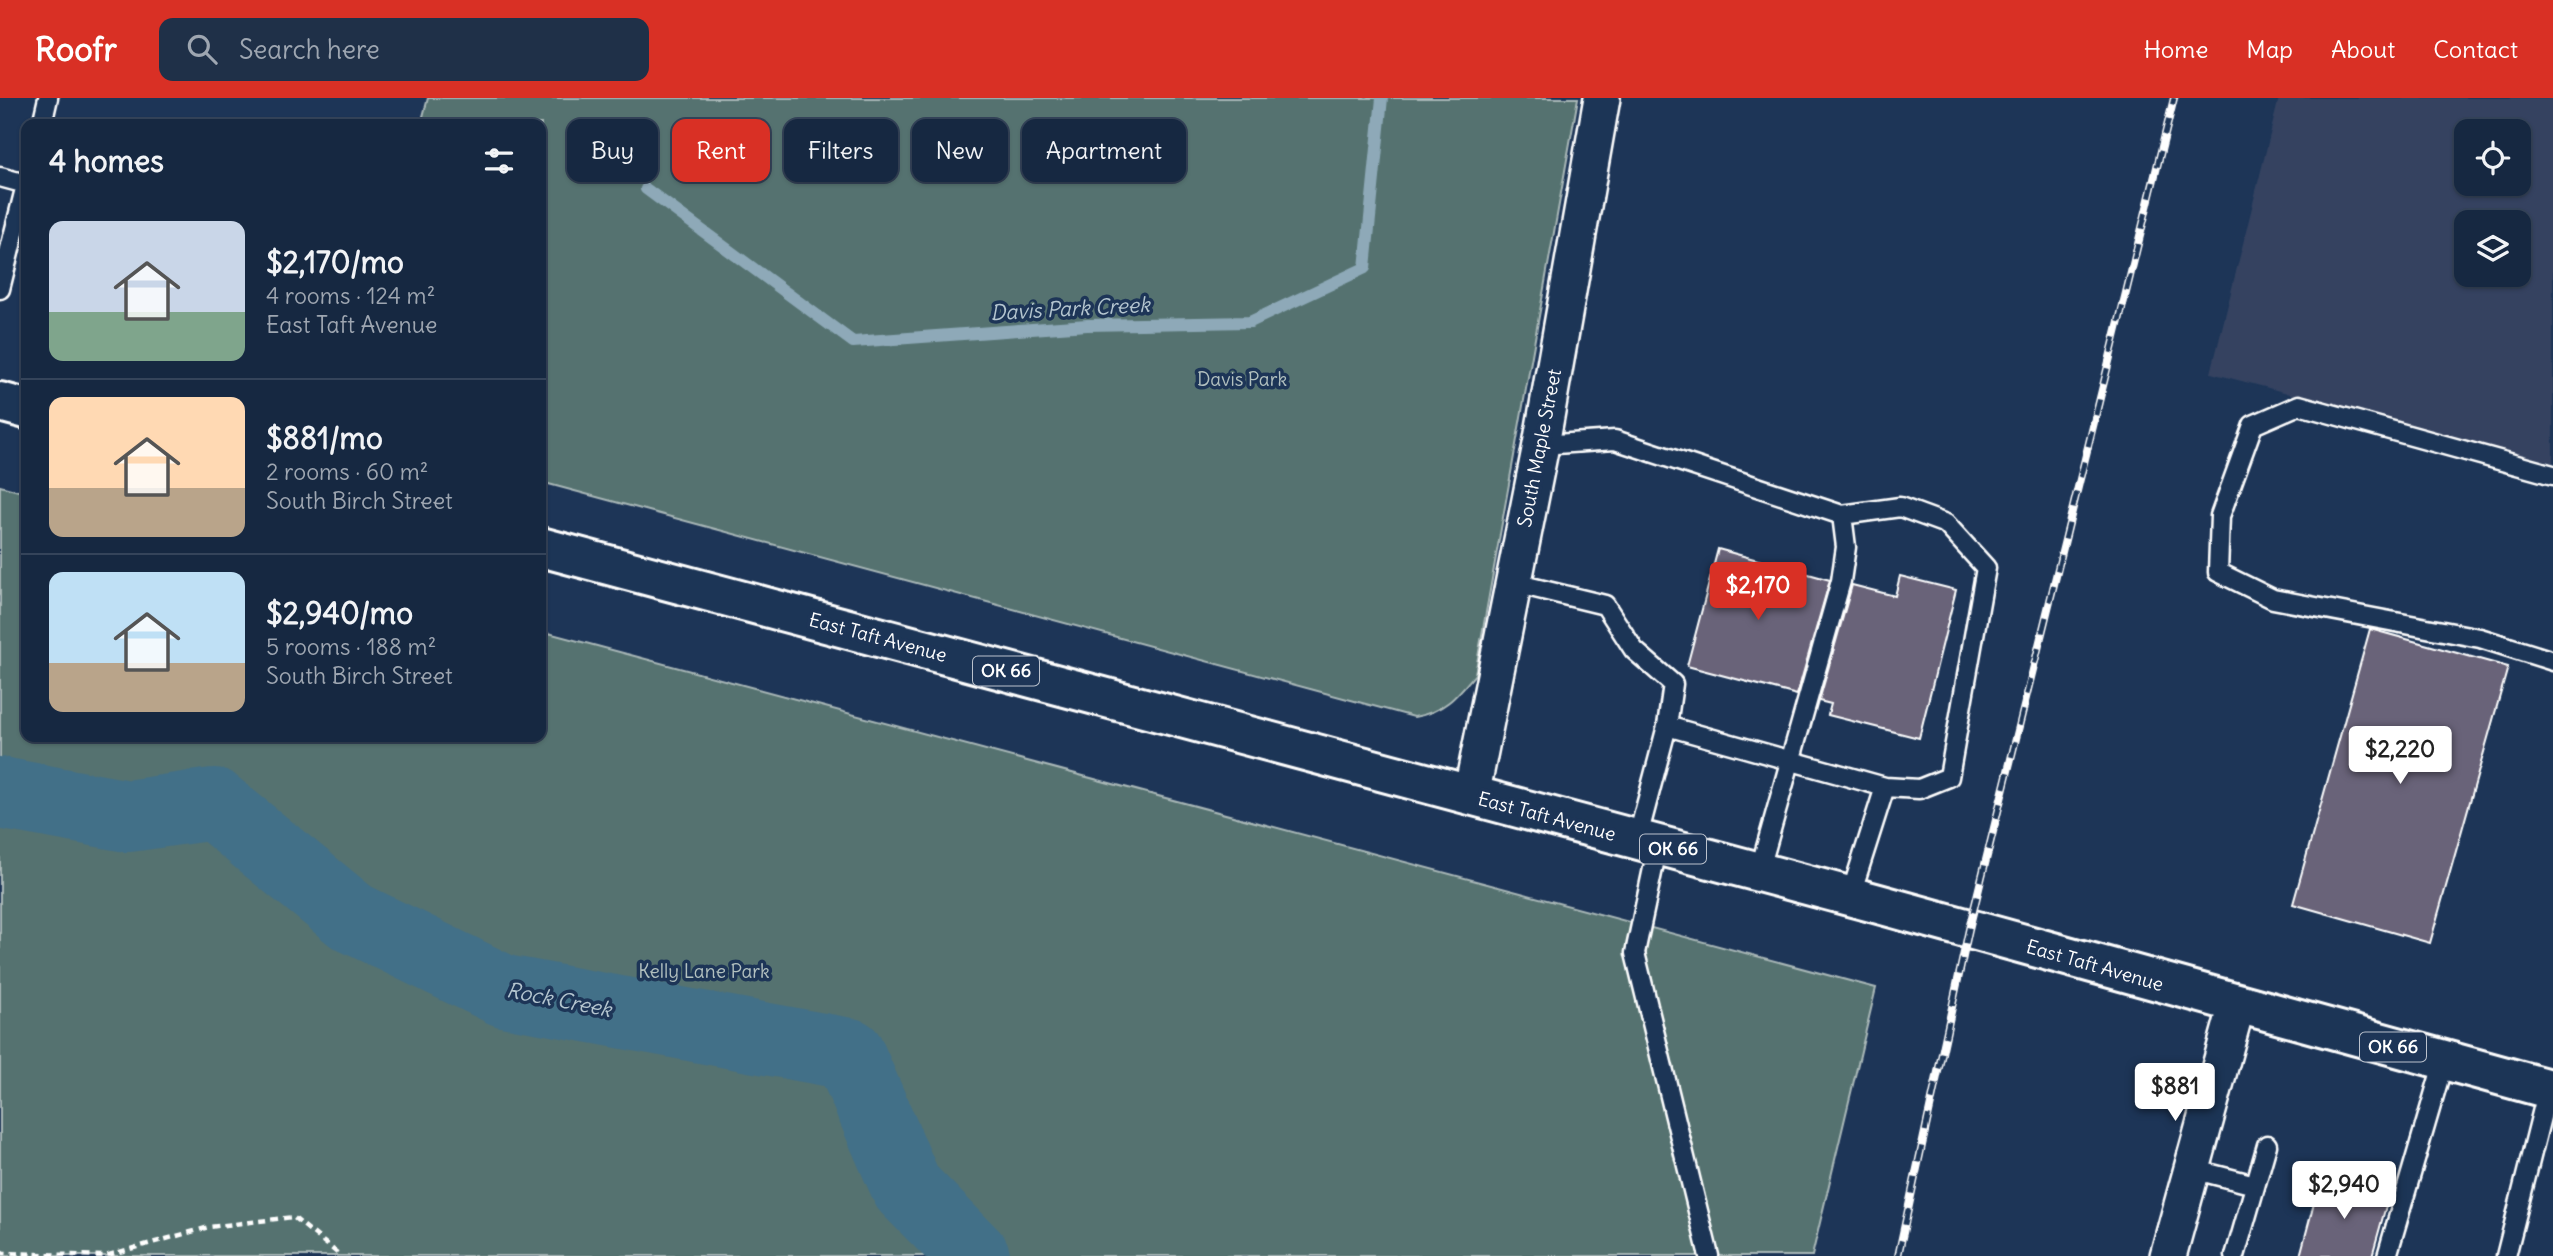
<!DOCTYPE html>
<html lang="en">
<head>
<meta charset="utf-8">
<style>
  :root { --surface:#162841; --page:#1f3048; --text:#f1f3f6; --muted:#9ea6b1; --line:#35445a; --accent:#d93025 }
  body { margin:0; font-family:Delius,sans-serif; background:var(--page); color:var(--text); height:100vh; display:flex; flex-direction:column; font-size:26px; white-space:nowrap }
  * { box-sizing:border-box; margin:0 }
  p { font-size:23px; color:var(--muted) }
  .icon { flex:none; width:38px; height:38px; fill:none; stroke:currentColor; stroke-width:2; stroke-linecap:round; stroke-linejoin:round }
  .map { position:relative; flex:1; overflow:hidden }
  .side { position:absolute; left:21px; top:21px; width:525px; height:623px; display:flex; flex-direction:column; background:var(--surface); border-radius:14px; box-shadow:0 2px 5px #0004,0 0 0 2px var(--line) }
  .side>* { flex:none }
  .banner { position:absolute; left:567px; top:21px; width:665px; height:63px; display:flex; gap:14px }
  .buttons { position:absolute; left:2454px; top:21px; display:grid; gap:14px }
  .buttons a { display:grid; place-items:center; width:77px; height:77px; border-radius:14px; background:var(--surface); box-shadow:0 2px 5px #0004,0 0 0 2px var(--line); font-size:35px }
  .price { position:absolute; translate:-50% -60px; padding:0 16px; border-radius:7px; background:#fff; color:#222; font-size:23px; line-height:46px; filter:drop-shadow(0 2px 4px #0008) }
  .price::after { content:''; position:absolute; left:50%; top:42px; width:21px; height:16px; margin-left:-10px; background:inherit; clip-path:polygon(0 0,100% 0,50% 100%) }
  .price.active { background:var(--accent); color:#fff }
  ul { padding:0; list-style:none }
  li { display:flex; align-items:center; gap:21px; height:175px; padding:0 28px }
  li+li { border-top:2px solid var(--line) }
  li span { display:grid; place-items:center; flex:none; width:196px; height:140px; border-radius:14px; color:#555 }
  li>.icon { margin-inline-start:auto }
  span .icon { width:84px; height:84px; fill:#fffc; stroke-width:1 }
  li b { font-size:30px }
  h2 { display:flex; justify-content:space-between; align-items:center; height:84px; padding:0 28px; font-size:30px }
  .chip { padding:0 24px; border-radius:14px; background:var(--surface); box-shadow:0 2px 5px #0004,0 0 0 2px var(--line); font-size:24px; line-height:63px }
  .chip.active { background:var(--accent); color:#fff }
  header { display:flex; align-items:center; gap:42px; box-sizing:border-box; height:98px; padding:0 35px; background:var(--accent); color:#fff }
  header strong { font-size:33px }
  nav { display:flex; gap:38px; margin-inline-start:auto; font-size:24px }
  .search { width:490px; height:63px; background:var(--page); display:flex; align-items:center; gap:18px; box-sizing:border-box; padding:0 24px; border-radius:14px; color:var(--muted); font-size:26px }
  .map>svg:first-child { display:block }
  .built { fill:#344361; fill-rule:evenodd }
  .green { fill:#547270; stroke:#aab8b8; stroke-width:2 }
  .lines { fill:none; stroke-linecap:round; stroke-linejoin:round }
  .stream { stroke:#8ea9b8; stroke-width:12 }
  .river { stroke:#436f88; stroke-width:72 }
  .building { fill:#696379; stroke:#fff; stroke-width:2 }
  .lane-casing { stroke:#fff; stroke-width:23 }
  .street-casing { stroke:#fff; stroke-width:40 }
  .primary-casing { stroke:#fff; stroke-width:44 }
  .path { stroke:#fff; stroke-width:4.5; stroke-dasharray:7 5; stroke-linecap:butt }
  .lane { stroke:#1d3557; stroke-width:18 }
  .street { stroke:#1d3557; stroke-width:35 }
  .primary { stroke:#1d3557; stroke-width:38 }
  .rail-casing { stroke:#fff; stroke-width:8 }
  .rail { stroke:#1d3557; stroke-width:5; stroke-dasharray:16; stroke-linecap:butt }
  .labels { text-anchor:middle; stroke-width:7; stroke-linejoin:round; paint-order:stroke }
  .shield { fill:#1d3557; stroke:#bbc2cd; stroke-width:2 }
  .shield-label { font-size:18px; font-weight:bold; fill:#fff }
  .park-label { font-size:19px; fill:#b2c0bf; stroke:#1d3557 }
  .street-label { font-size:19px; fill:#fff; stroke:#1d3557 }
  .water-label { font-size:21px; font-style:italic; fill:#b4c5cf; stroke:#1d3557 }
</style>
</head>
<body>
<header>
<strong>Roofr</strong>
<div class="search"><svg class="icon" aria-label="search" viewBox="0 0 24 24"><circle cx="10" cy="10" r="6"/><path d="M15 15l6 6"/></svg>Search here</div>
<nav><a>Home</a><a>Map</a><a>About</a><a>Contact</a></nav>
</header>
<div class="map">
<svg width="2553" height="1158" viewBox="0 0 2553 1158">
  <rect width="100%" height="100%" fill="#1d3557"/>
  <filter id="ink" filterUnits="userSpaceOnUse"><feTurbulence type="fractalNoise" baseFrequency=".0143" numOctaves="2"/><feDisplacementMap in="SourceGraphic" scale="14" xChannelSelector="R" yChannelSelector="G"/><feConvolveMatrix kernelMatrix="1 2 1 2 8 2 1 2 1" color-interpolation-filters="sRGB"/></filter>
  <g filter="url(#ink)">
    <path class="built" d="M 2279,0 L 2553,0 L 2553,365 L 2211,275 ZM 2466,33 L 2518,33 L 2518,86 L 2466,86 ZM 2466,124 L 2518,124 L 2518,177 L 2466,177 Z"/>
    <path class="green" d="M 428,0 L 1578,0 L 1475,576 C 1456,599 1444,614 1414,619 L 541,384 L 541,26 L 421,26 Z
      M 0,388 L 26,395 L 26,639 L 541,639 L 541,533 L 1876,890 L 1812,1158 L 0,1158 Z"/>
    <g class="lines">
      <path class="stream" d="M 646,91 L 853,244 L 1087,227 L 1250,224 L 1365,170 L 1382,0"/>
      <path class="river" d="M 0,695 L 128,718 L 214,706 L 352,819 L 504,893 L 849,956 L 907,1090 L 974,1158"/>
    </g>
    <path class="building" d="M 1718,451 L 1830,482 L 1797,597 L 1687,568 Z
      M 1900,478 L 1956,492 L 1919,640 L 1828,617 L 1831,606 L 1819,603 L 1852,487 L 1895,498 Z
      M 2370,531 L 2508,569 L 2430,845 L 2293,806 Z
      M 2321,1079 L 2389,1097 L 2372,1158 L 2300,1158 Z"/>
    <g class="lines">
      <g class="lane-casing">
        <path id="lane" d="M 42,26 L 48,0
          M 0,79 L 26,86
          M 0,191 L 26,87
          M 1541,347 L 1615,342 L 1842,417 L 1846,449 L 1841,483 L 1759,774
          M 2553,377 L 2299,307 L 2253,327 L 2220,418 L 2218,474 L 2273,501 L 2480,540 L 2553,563
          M 1514,485 L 1605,507 L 1634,552 L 1673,586 L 1667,628 L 1637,742
          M 1667,628 L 1885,689 L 1919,691 L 1949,679 L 1986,470 L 1946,426 L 1900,409 L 1842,417
          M 1658,747 L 1635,855 L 1709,1158
          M 1850,799 L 1885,689
          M 2192,1071 L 2255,1087
          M 2235,1158 L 2267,1047
          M 2387,1158 L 2444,963
          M 2506,1158 L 2548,991"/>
      </g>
      <g class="street-casing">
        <path id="street" d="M 1471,698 L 1541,347 L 1602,0
          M 2168,1158 L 2237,907"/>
      </g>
      <g class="primary-casing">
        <path id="primary" d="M 0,304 L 26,311
          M 541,449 L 1875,805 L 2553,992"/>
      </g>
      <path class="path" d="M 0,1153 L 4,1155 L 105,1158 L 209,1129 L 293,1119 L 341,1158"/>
      <use href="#lane" class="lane"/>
      <use href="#street" class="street"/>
      <use href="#primary" class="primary"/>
      <g class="rail-casing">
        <path id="rail" d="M 1898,1158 L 1969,831 L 2174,0"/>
      </g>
      <use href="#rail" class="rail"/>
    </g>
  </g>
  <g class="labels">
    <g class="shield">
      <rect x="973" y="558.5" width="66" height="29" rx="5"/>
      <rect x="1640" y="736.5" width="66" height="29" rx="5"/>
      <rect x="2360" y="934.5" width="66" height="29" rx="5"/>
    </g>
    <g class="shield-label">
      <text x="1006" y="579">OK 66</text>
      <text x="1673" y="757">OK 66</text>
      <text x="2393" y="955">OK 66</text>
    </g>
    <g class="park-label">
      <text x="1242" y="288">Davis Park</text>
      <text x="704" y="880">Kelly Lane Park</text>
    </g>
    <g class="street-label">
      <text transform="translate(1539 350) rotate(-79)" y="7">South Maple Street</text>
      <text transform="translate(878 539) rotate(15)" y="7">East Taft Avenue</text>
      <text transform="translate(1547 718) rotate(15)" y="7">East Taft Avenue</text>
      <text transform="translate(2095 867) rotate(16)" y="7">East Taft Avenue</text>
    </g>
    <g class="water-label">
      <text transform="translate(1070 211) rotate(-3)" y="7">Davis Park Creek</text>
      <text transform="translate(559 902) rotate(11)" y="7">Rock Creek</text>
    </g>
  </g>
</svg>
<div class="buttons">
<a><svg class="icon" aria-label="locate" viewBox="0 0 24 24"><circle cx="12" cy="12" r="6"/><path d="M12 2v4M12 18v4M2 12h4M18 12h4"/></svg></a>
<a><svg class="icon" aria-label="layers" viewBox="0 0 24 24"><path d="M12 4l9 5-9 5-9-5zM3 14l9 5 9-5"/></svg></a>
</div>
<b class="price active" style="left:1758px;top:524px">$2,170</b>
<b class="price" style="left:2400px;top:688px">$2,220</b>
<b class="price" style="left:2175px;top:1025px">$881</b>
<b class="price" style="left:2344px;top:1123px">$2,940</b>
<div class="banner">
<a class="chip">Buy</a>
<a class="chip active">Rent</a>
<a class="chip">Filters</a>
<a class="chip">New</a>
<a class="chip">Apartment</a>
</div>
<section class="side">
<h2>4 homes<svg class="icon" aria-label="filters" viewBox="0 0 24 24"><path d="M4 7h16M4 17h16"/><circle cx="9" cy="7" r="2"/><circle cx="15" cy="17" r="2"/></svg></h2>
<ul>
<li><span style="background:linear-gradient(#c9d6e8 65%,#7fa58c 0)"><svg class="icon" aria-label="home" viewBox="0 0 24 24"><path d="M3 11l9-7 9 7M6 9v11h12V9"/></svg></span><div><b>$2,170/mo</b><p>4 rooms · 124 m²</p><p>East Taft Avenue</p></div></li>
<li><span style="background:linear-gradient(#ffd9b3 65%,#b9a48a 0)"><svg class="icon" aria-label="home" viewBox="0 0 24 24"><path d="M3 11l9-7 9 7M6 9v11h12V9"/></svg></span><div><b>$881/mo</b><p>2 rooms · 60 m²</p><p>South Birch Street</p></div></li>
<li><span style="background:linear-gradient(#bfe0f5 65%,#b9a48a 0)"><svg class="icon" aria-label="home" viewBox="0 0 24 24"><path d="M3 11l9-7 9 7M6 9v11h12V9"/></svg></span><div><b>$2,940/mo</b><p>5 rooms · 188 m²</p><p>South Birch Street</p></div></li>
</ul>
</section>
</div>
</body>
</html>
